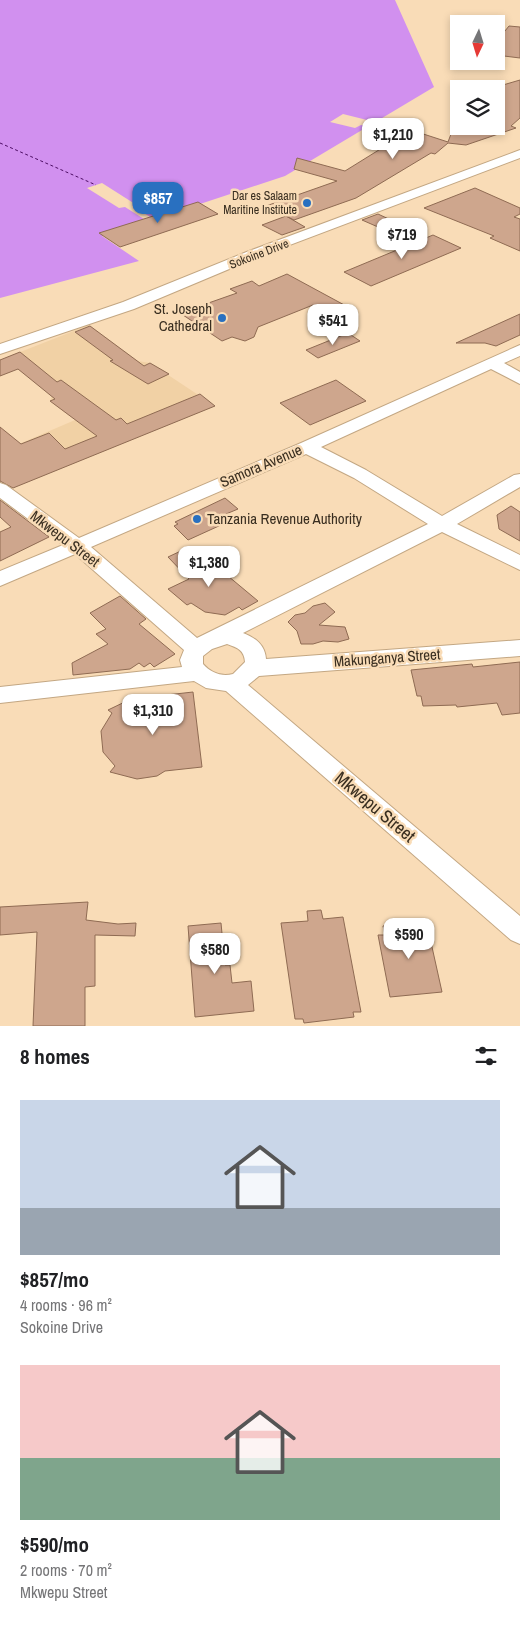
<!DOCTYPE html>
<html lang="en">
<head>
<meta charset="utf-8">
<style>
  :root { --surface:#fff; --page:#f2f2f2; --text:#202124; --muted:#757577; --accent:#2970c0 }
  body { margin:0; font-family:"Archivo Narrow",sans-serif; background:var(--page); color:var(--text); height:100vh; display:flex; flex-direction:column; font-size:19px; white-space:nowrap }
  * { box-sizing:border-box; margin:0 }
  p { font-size:16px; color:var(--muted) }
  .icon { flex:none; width:28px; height:28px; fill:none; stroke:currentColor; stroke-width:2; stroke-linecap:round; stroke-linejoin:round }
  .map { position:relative; height:1026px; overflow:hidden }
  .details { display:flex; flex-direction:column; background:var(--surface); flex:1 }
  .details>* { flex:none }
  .needle { width:32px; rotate:184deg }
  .buttons { position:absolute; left:450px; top:15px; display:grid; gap:10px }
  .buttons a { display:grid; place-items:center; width:55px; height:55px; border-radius:0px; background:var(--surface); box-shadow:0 2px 8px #0003; font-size:25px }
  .price { position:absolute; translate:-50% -42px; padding:0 11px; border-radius:10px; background:#fff; color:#222; font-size:16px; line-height:32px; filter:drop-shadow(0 1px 2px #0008) }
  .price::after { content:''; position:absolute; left:50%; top:30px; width:15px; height:11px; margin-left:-8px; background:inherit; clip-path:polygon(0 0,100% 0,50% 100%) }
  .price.selected { background:var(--accent); color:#fff }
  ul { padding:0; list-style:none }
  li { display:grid; align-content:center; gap:10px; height:265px; padding:0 20px }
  li span { display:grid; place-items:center; height:155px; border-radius:0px; color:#555 }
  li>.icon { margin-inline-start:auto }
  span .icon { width:90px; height:90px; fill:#fffc; stroke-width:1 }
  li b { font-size:21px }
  h2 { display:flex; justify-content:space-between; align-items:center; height:60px; padding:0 20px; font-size:21px }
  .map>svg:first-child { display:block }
  .built { fill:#f1d1a5 }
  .water { fill:#d190ef }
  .pier { fill:#f9dcb7 }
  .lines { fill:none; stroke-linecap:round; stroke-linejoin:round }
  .ferry { stroke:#4c0d63; stroke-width:1; stroke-dasharray:3 2.5; stroke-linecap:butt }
  .building { fill:#cea68d; stroke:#8f6b53 }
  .minor-casing { stroke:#c3a783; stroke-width:2 }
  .minor { fill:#fff; fill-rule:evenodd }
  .poi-dot { fill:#2970c0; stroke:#f9dcb7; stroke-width:2 }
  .labels { text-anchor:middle; stroke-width:5; stroke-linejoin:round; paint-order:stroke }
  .far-poi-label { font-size:12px; fill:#392e20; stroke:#f9dcb7; text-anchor:end }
  .far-street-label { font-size:12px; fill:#392e20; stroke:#f9dcb7 }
  .poi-label { font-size:15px; fill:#392e20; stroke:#f9dcb7; text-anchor:end }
  .street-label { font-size:15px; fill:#392e20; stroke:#f9dcb7 }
  .near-street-label { font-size:18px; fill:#392e20; stroke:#f9dcb7 }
</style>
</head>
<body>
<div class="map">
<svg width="520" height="1026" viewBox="0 0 520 1026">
  <rect width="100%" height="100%" fill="#f9dcb7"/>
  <path class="built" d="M 89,325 L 138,361 L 150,363 L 215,406 L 17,486 L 19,444 L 75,420 L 50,401 L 52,396 L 5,358 Z"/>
  <path class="water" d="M 0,0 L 395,0 L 434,87 L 285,176 L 200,204 L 144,219 L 102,236 L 139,261 L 0,298 Z"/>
  <path class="pier" d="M 343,114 L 367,120 L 374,123 L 367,126 L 361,125 L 355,128 L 330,122 Z
    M 102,183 L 135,204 L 132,205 L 150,217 L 144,219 L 125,207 L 119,208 L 87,188 Z"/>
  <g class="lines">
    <path class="ferry" d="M 0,143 L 96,185"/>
  </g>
  <path class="building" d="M 509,26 L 520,27 L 520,58 L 496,55 L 496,42 Z
    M 520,80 L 520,118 L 511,126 L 516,128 L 466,145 L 448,143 L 435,154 L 431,153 L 356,198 L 294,220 L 266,206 L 337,181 L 294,169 L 297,158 L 345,171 L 411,130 L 448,142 L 454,126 L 496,126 L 496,84 L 503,85 Z
    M 475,188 L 520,208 L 520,214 L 514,217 L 520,219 L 520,251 L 490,238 L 494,236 L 424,208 Z
    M 198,202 L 218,214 L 120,247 L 99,233 Z
    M 378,214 L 393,221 L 378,227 L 362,220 Z
    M 286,216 L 305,227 L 282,235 L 262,225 Z
    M 433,235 L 461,248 L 371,286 L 344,272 Z
    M 287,274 L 348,307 L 329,314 L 313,305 L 258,327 L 254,337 L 245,341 L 232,337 L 222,341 L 180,313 L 237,293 L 230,289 L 252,281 L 259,286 Z
    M 520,314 L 520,335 L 496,346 L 485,343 L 456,343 Z
    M 90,326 L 144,366 L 150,363 L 169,374 L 148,384 L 110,361 L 113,360 L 75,332 Z
    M 348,333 L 360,341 L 318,358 L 306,350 Z
    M 20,352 L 57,382 L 61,380 L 116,420 L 121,418 L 127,424 L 200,394 L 215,406 L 13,488 L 0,481 L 0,427 L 21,444 L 49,433 L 65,449 L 97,436 L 50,401 L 55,399 L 18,369 L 0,376 L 0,360 Z
    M 336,380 L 366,401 L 310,425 L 280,403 Z
    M 225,498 L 238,509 L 226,514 L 232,520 L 188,540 L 174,526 L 178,524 L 175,522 Z
    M 0,500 L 49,537 L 0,561 L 0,532 L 11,527 L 0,517 Z
    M 511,506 L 520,512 L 520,541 L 499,529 L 497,515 Z
    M 183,550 L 205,571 L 216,566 L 258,601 L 242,610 L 239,607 L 225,615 L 205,612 L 191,603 L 187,605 L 168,589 L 189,579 L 168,557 Z
    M 120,596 L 146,619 L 139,624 L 175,654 L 154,667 L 150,663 L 144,667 L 139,663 L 130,669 L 73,675 L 72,663 L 108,644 L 96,634 L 106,629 L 90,613 Z
    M 325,603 L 335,612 L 319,625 L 345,627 L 349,639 L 338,642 L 323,641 L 313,644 L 301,644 L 297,631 L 288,622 L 295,615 L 305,613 L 313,606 Z
    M 520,662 L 520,713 L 502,715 L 497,703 L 457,707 L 456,705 L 423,706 L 421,696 L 417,696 L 411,670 L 472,664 L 473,667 Z
    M 193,692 L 202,767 L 165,771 L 157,776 L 137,779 L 110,772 L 115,766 L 103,752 L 101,731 L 112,713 L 108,710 L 131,699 Z
    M 88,902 L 86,920 L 118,924 L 136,923 L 135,936 L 95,935 L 95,986 L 85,987 L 85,1026 L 33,1026 L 37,932 L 0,935 L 0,907 Z
    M 321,910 L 323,919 L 343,917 L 361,1012 L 353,1012 L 354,1017 L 304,1023 L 303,1019 L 295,1019 L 281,923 L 308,921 L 307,911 Z
    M 421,922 L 423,930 L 428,929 L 442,992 L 390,997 L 378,935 L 385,935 L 383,926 Z
    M 221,923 L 225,965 L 230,965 L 232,983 L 251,981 L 254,1011 L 195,1017 L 188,926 Z"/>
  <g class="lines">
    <g class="minor-casing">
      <path id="minor" d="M 520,150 L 520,158 L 258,257 L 134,309 L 0,354 L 0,344 L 123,302 L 249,251 Z
        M 520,345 L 520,356 L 504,363 L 520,372 L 520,384 L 491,369 L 321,447 L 366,470 L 442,516 L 514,475 L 520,474 L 520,487 L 457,524 L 520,555 L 520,570 L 442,532 L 243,633 C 256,638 265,645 266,659 L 520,640 L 520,656 L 259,676 L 248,685 L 520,916 L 520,944 L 511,940 L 226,691 L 206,688 L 194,681 L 0,703 L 0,687 L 182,667 L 180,660 L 184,650 L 75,554 L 0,586 L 0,571 L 63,545 L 0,498 L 0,483 L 6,485 L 79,538 L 301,443 ZM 306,454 L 354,478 L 428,524 L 197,638 L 91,547 ZM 227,644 C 238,648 244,650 245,662 L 233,674 C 222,677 211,673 203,664 L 203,656 L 212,649 Z"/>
    </g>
    <use href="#minor" class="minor"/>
  </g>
  <g class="poi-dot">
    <circle cx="307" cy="203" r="5"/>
    <circle cx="222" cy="318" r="5"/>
    <circle cx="197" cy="519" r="5"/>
  </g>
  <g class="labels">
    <g class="far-poi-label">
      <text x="297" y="200">Dar es Salaam<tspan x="297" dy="14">Maritine Institute</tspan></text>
    </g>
    <g class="far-street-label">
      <text transform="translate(259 254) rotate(-21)" y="4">Sokoine Drive</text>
    </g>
    <g class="poi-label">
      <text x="212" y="314">St. Joseph<tspan x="212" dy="17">Cathedral</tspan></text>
      <text x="207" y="524" text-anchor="start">Tanzania Revenue Authority</text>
    </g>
    <g class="street-label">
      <text transform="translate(261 466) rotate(-23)" y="5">Samora Avenue</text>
      <text transform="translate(65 539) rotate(37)" y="5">Mkwepu Street</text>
      <text transform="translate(387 658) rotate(-4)" y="5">Makunganya Street</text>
    </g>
    <g class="near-street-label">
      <text transform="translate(375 807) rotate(40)" y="6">Mkwepu Street</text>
    </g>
  </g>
</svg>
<div class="buttons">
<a><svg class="needle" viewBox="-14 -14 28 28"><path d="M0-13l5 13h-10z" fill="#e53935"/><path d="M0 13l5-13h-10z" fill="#757577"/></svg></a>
<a><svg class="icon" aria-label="layers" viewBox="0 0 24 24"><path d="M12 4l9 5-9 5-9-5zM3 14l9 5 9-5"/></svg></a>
</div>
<b class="price" style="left:393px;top:160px">$1,210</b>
<b class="price selected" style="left:158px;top:224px">$857</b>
<b class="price" style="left:402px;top:260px">$719</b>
<b class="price" style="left:333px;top:346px">$541</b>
<b class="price" style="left:209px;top:588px">$1,380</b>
<b class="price" style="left:153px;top:736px">$1,310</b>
<b class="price" style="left:409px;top:960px">$590</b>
<b class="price" style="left:215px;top:975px">$580</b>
</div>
<section class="details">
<h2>8 homes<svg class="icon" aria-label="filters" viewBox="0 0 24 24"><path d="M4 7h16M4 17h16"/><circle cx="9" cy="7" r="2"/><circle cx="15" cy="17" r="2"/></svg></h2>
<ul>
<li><span style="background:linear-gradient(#c9d6e8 70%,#9aa5b1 0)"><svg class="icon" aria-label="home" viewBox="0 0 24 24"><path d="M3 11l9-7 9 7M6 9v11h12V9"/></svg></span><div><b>$857/mo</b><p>4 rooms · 96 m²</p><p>Sokoine Drive</p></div></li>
<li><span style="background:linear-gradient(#f6c9c9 60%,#7fa58c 0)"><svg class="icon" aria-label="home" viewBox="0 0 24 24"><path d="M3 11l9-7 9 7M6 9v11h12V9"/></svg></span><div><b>$590/mo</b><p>2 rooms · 70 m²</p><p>Mkwepu Street</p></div></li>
</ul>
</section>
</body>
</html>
